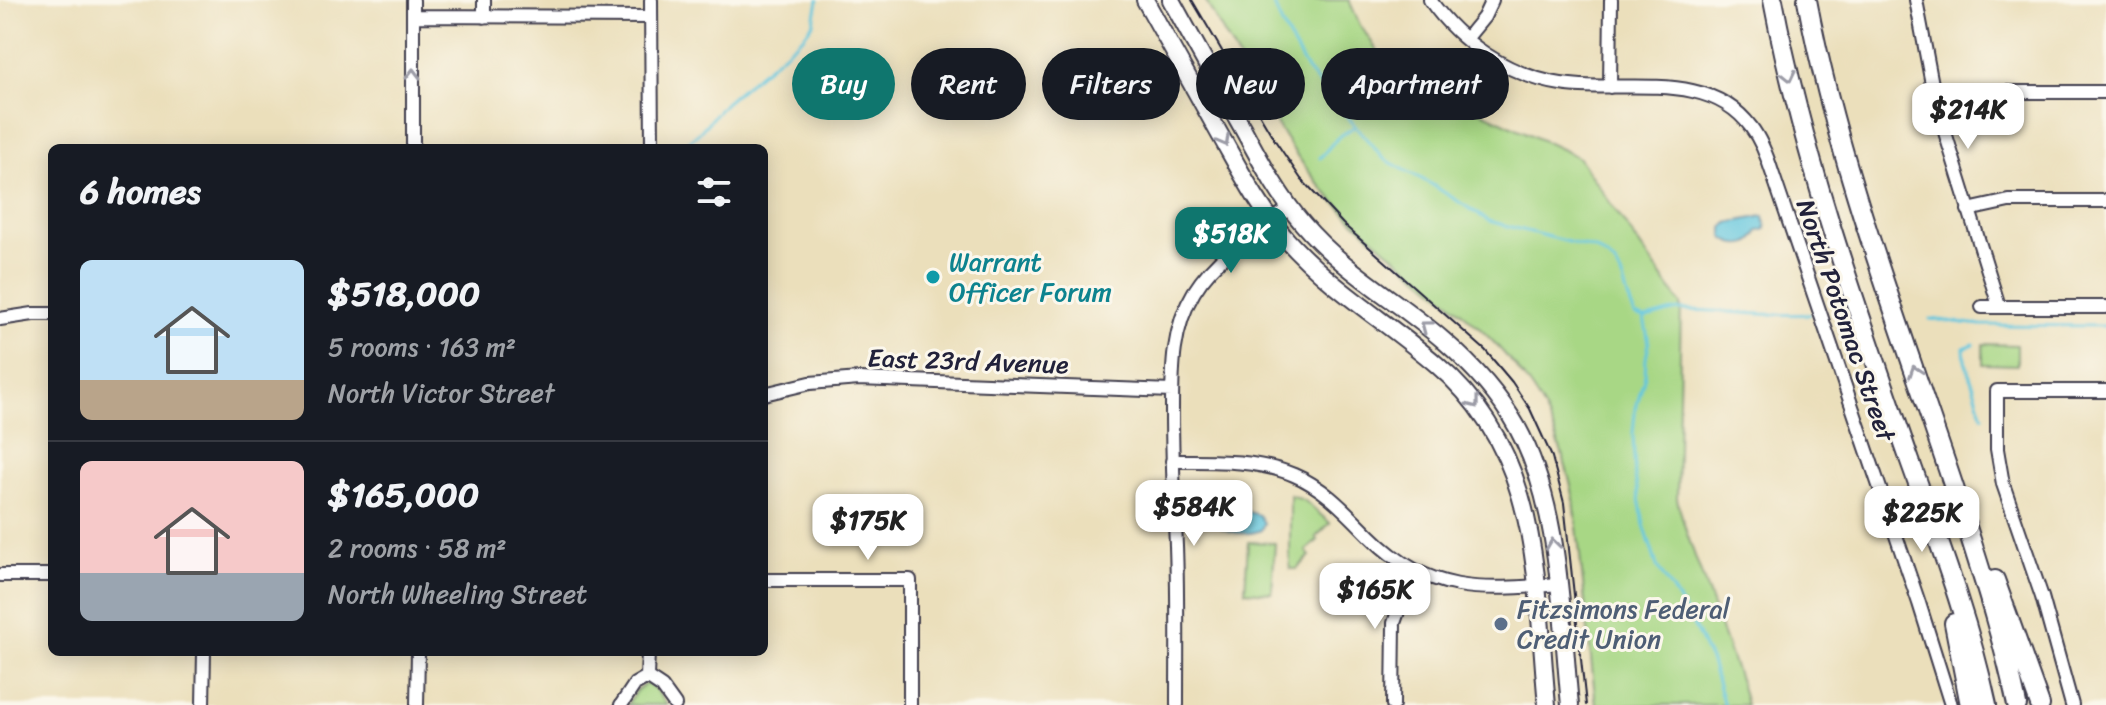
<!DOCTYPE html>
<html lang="en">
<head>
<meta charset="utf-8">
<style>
  :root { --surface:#171b24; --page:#20242c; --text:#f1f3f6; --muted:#9ea1a6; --line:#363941; --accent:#0f766e }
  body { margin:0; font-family:Sriracha,sans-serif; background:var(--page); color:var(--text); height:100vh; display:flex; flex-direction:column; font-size:30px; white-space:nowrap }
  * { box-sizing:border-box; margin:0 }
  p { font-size:26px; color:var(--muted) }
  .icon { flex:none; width:44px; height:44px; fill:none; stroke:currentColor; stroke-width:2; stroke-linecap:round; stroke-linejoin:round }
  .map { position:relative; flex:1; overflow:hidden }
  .sheet { position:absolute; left:48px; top:144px; width:720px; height:512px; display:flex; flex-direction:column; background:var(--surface); border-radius:12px; box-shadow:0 4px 20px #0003 }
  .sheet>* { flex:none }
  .guide { position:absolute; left:792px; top:48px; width:760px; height:72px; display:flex; gap:16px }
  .price { position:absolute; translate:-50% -68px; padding:0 18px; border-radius:16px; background:#fff; color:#222; font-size:26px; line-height:52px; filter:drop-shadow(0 2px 4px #0008) }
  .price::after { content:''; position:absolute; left:50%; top:48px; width:24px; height:18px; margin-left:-12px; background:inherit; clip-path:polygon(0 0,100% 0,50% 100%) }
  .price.selected { background:var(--accent); color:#fff }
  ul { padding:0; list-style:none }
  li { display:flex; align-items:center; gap:24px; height:200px; padding:0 32px }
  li+li { border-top:2px solid var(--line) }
  li span { display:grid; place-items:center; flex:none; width:224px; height:160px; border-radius:12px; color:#555 }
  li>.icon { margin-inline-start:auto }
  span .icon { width:96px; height:96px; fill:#fffc; stroke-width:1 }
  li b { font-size:34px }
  h2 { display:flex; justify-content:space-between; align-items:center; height:96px; padding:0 32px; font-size:34px }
  .pill { padding:0 28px; border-radius:36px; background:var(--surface); box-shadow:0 4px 20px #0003; font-size:28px; line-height:72px }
  .pill.selected { background:var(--accent); color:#fff }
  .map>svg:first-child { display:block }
  .green { fill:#a8d785; stroke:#657c60; stroke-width:2 }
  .water { fill:#61c6de; stroke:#42748c; stroke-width:2 }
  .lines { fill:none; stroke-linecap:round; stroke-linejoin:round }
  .stream { stroke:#61c6de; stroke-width:3 }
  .minor-casing { stroke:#403e4e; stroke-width:16 }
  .major-casing { stroke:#403e4e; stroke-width:20 }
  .highway-casing { stroke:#403e4e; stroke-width:22 }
  .minor { stroke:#fff; stroke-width:12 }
  .major { stroke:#fff; stroke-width:16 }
  .highway { stroke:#fff; stroke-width:18 }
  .tram { stroke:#22223b; stroke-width:2 }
  .oneway { stroke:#9c9ca7 }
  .culture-dot { fill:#0f9aa8; stroke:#fbf7ec; stroke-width:3 }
  .service-dot { fill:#5c6f8a; stroke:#fbf7ec; stroke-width:3 }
  .labels { text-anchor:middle; stroke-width:6; stroke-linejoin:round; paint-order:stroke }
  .culture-label { font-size:26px; fill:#0d838f; stroke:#fbf7ec; text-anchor:start }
  .street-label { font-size:26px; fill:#22223b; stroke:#fbf7ec }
  .service-label { font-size:26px; fill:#4e5e75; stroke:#fbf7ec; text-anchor:start }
</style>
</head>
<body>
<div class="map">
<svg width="2106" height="705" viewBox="0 0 2106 705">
  <rect width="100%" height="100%" fill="#fbf7ec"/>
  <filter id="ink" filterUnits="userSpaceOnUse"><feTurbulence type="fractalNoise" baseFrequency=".0125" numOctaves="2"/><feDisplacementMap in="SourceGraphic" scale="16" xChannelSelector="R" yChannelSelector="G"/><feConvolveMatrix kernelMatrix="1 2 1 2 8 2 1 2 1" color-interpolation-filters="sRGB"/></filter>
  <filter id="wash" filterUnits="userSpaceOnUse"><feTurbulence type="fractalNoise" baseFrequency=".006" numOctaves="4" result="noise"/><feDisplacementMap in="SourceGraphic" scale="32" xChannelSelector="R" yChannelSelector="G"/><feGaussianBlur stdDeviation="1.8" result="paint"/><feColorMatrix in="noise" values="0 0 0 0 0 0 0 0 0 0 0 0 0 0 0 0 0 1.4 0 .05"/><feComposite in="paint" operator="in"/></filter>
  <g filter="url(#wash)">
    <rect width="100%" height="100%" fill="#ebdfbb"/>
    <path class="green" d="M 1205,0 L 1349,0 L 1360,25 L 1390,69 L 1578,157 L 1681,304 L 1677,499 L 1686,531 L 1740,682 L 1746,705 L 1596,705 L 1574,499 C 1567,467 1558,436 1543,407 C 1492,316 1392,267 1324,190 C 1298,161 1279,128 1259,95 C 1241,63 1223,32 1205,0 Z
      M 1983,344 L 2017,345 L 2017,365 L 1983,364 Z
      M 1290,495 L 1305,501 L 1330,523 L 1316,537 L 1318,540 L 1306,551 L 1310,556 L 1297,569 L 1290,569 Z
      M 1248,542 L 1275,543 L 1272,593 L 1245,591 Z
      M 646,683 L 654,688 L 667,705 L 627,705 L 636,691 Z"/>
    <path class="water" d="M 1764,216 L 1766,229 L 1758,231 C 1754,248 1733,247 1723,237 L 1723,228 L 1728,223 Z
      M 1241,510 L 1259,515 L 1264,523 L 1261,530 C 1249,535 1232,534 1220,527 L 1218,519 L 1224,513 Z"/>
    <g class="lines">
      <path class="stream" d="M 1272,0 L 1282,25 L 1307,70 L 1384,159 L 1431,184 L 1489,221 L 1595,249 C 1629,268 1620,285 1635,315 L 1644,318 L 1649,343 L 1646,358 L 1645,375 L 1635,412 L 1633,433 L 1635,477 L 1644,525 L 1657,566 L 1692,622 L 1711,662 L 1724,705
        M 686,144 L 699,133 L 725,103 L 803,37 L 814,22 L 818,0
        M 1320,158 L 1337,138 L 1355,126
        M 1644,318 C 1657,317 1669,310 1682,310 C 1725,310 1767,317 1810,314
        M 1930,319 L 1981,325 L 2106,326
        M 1974,344 L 1964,348 L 1965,360 L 1983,416"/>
    </g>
  </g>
  <g filter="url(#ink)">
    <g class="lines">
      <g class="minor-casing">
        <path id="minor" d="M 651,0 L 652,148
          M 1430,0 C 1460,43 1509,76 1561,84 C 1622,94 1708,68 1751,127 C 1761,140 1767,156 1772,172 L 1919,603 L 1951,705
          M 1916,0 L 1935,100 L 1999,306
          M 413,16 L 651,17
          M 484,17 L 484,0
          M 1466,39 L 1484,17 L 1492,0
          M 1610,87 L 1611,0
          M 1935,100 L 1992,92 L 2106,92
          M 413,148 L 413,0
          M 1968,210 L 2009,201 L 2106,201
          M 1982,307 L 2106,307
          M 0,319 L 33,314 L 52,314
          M 764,394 L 810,383 L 859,379 L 1172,391
          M 1172,461 C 1213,461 1255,459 1294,475 C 1325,488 1346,512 1370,536 C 1429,595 1481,591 1558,584
          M 0,575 L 52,575
          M 764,580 L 910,580 L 910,705
          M 647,677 L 662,687 L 675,705
          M 647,677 L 648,652
          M 203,705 L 204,652
          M 417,705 L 418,652
          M 621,705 L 635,684 L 647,677
          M 1177,705 C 1177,652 1178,599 1176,546 C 1174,501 1172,456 1172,411 C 1172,370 1172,328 1194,292 C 1216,256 1256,231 1290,208
          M 1393,705 L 1394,623 L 1400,606 L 1418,572
          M 2072,705 L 2042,597 L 2003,484 L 1997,449 L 1997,391 L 2106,391"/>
      </g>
      <g class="major-casing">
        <path id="major" d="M 1145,0 C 1169,44 1194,88 1219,133 C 1240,170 1259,208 1287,240 C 1331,289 1387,322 1436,364 C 1542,453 1535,579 1547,705
          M 1171,0 C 1194,42 1218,85 1242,127 C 1260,160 1278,195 1303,224 C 1343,271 1397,300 1443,340 C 1472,365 1498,393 1517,427 C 1561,507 1561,616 1570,705"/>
      </g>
      <g class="highway-casing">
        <path id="highway" d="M 1773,0 C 1803,158 1857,309 1910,461 C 1939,542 1969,621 1987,705
          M 1807,0 C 1841,180 1910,350 1966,524 C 1985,584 2004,643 2017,705
          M 1995,580 L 2040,705
          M 1954,623 L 1970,705"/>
      </g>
      <use href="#minor" class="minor"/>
      <use href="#major" class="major"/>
      <use href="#highway" class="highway"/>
      <path class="tram" d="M 1192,0 L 1274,139 L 1301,179 L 1343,224 L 1485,350 L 1512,382 L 1530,409 L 1552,457 L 1564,503 L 1586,705"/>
    </g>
    <defs><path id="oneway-chevron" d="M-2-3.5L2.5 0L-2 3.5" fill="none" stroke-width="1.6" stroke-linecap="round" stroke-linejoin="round" transform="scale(2)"/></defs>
    <g class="oneway">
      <use href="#oneway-chevron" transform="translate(413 74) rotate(-90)"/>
      <use href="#oneway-chevron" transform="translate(1789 76) rotate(77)"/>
      <use href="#oneway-chevron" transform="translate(1224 141) rotate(61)"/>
      <use href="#oneway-chevron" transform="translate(1426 326) rotate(-143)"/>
      <use href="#oneway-chevron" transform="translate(1915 371) rotate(-109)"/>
      <use href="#oneway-chevron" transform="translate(1474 403) rotate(52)"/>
      <use href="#oneway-chevron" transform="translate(1553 544) rotate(-98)"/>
    </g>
  </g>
  <circle class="culture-dot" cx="933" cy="277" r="8"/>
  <circle class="service-dot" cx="1501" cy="624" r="8"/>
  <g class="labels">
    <g class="culture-label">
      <text x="949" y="271">Warrant<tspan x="949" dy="30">Officer Forum</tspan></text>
    </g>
    <g class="street-label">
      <text transform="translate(1846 320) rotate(71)" y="9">North Potomac Street</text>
      <text transform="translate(968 361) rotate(2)" y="9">East 23rd Avenue</text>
    </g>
    <g class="service-label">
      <text x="1517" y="618">Fitzsimons Federal<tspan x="1517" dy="30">Credit Union</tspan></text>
    </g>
  </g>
</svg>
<b class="price" style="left:1968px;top:151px">$214K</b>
<b class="price selected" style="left:1231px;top:275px">$518K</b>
<b class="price" style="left:1194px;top:548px">$584K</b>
<b class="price" style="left:1922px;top:554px">$225K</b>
<b class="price" style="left:868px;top:562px">$175K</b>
<b class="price" style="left:1375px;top:631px">$165K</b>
<div class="guide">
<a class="pill selected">Buy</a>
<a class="pill">Rent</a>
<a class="pill">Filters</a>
<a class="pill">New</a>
<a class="pill">Apartment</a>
</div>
<section class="sheet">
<h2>6 homes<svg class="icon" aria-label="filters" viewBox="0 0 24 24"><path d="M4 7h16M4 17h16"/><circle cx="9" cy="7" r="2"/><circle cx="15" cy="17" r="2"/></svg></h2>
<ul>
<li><span style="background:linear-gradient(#bfe0f5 75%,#b9a48a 0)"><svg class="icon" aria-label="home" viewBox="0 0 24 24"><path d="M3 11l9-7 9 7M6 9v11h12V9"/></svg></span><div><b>$518,000</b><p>5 rooms · 163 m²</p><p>North Victor Street</p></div></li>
<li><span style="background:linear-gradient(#f6c9c9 70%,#9aa5b1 0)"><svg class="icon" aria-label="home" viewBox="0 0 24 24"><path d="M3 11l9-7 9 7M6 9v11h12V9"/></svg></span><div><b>$165,000</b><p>2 rooms · 58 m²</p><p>North Wheeling Street</p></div></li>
</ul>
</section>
</div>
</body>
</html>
